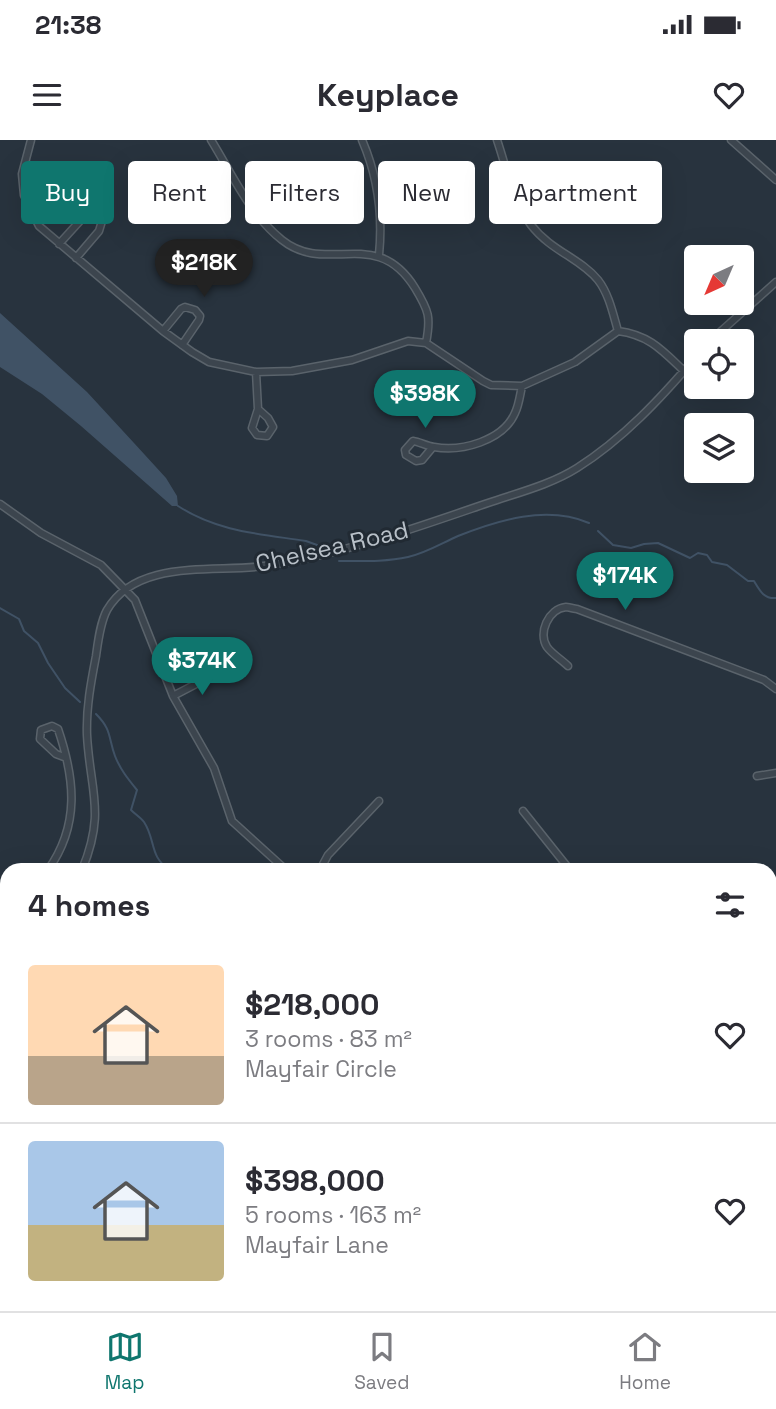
<!DOCTYPE html>
<html lang="en">
<head>
<meta charset="utf-8">
<style>
  :root { --surface:#fff; --page:#f7f7f7; --text:#2b2b33; --muted:#7c7c81; --line:#e1e1e2; --accent:#0f766e }
  body { margin:0; font-family:"Space Grotesk",sans-serif; background:var(--page); color:var(--text); height:100vh; display:flex; flex-direction:column; font-size:26px; white-space:nowrap }
  * { box-sizing:border-box; margin:0 }
  p { font-size:23px; color:var(--muted) }
  .icon { flex:none; width:38px; height:38px; fill:none; stroke:currentColor; stroke-width:2; stroke-linecap:round; stroke-linejoin:round }
  .map { position:relative; flex:1; overflow:hidden }
  .drawer { position:absolute; left:0px; top:723px; width:777px; height:450px; display:flex; flex-direction:column; background:var(--surface); border-radius:21px 21px 0 0; box-shadow:0 7px 28px #0002 }
  .drawer>* { flex:none }
  .banner { position:absolute; left:21px; top:21px; width:735px; height:63px; display:flex; gap:14px }
  .needle { width:46px; rotate:224deg }
  .controls { position:absolute; left:684px; top:105px; display:grid; gap:14px }
  .controls a { display:grid; place-items:center; width:70px; height:70px; border-radius:7px; background:var(--surface); box-shadow:0 7px 28px #0002; font-size:35px }
  .price { position:absolute; translate:-50% -60px; padding:0 16px; border-radius:24px; background:var(--accent); color:#fff; font-size:23px; line-height:46px; filter:drop-shadow(0 2px 4px #0008) }
  .price::after { content:''; position:absolute; left:50%; top:42px; width:21px; height:16px; margin-left:-10px; background:inherit; clip-path:polygon(0 0,100% 0,50% 100%) }
  .price.on { background:#222; color:#fff }
  ul { padding:0; list-style:none }
  li { display:flex; align-items:center; gap:21px; height:175px; padding:0 28px }
  li+li { border-top:2px solid var(--line) }
  li span { display:grid; place-items:center; flex:none; width:196px; height:140px; border-radius:7px; color:#555 }
  li>.icon { margin-inline-start:auto }
  span .icon { width:84px; height:84px; fill:#fffc; stroke-width:1 }
  li b { font-size:30px }
  h2 { display:flex; justify-content:space-between; align-items:center; height:84px; padding:0 28px; font-size:30px }
  .tag { padding:0 24px; border-radius:7px; background:var(--surface); box-shadow:0 7px 28px #0002; font-size:24px; line-height:63px }
  .tag.on { background:var(--accent); color:#fff }
  .status { display:flex; justify-content:space-between; align-items:center; height:49px; padding:0 35px; background:var(--surface); direction:ltr }
  .status svg { height:19px; fill:currentColor }
  header { display:flex; justify-content:space-between; align-items:center; height:91px; padding:0 28px; background:var(--surface); font-size:32px; font-weight:700 }
  .menu { display:flex; justify-content:space-around; align-items:center; height:98px; border-top:2px solid var(--line); background:var(--surface); font-size:19px; color:var(--muted) }
  .menu a { display:grid; justify-items:center; gap:4px }
  .menu .on { color:var(--accent) }
  .map>svg:first-child { display:block }
  .water { fill:#405265 }
  .lines { fill:none; stroke-linecap:round; stroke-linejoin:round }
  .stream { stroke:#405265; stroke-width:2 }
  .minor-casing { stroke:#5a636b; stroke-width:9 }
  .major-casing { stroke:#454e57; stroke-width:10 }
  .minor { stroke:#3c454e; stroke-width:6 }
  .major { stroke:#5a646e; stroke-width:8 }
  .labels { text-anchor:middle; stroke-width:6; stroke-linejoin:round; paint-order:stroke }
  .street-label { font-size:24px; fill:#b8c0c8; stroke:#212a33 }
</style>
</head>
<body>
<div class="status"><b>21:38</b><svg viewBox="0 0 49 12"><path d="M0 12V9h3v3zM5 12V6h3v6zM10 12V3h3v9zM15 12V0h3v12zM26 1h20v11H26zM47 4h2v5h-2z"/></svg></div>
<header><svg class="icon" aria-label="menu" viewBox="0 0 24 24"><path d="M4 6h16M4 12h16M4 18h16"/></svg>Keyplace<svg class="icon" aria-label="heart" viewBox="0 0 24 24"><path d="M12 20l-8-8c-3-5 5-10 8-4 3-6 11-1 8 4z"/></svg></header>
<div class="map">
<svg width="776" height="1171" viewBox="0 0 776 1171">
  <rect width="100%" height="100%" fill="#28333e"/>
  <path class="water" d="M 0,173 L 87,252 L 134,303 L 166,338 L 177,356 L 178,366 L 172,366 L 81,286 L 42,254 L 0,227 Z"/>
  <g class="lines">
    <path class="stream" d="M 178,366 C 218,392 261,394 306,401 L 317,405
      M 598,391 L 613,405 L 631,408 L 644,404 L 658,403 L 690,418 L 698,413 L 707,415 L 712,422 L 727,425 L 748,441 L 754,441 C 760,451 764,459 776,458
      M 339,421 C 362,421 386,422 408,417 C 426,413 442,403 458,396 C 498,380 547,365 589,383
      M 0,468 L 19,479 L 24,491 L 38,503 L 48,523 L 65,548 L 80,562
      M 96,574 C 112,590 108,597 115,616 C 120,629 128,639 137,650 L 131,670 C 135,674 141,678 144,682 C 156,700 149,717 170,730
      M 0,916 L 7,917
      M 291,1171 L 298,1166"/>
    <g class="minor-casing">
      <path id="minor" d="M 31,0 L 22,34 L 24,55 L 39,86 L 163,191 L 192,212 L 209,222 L 256,232 L 292,231 L 352,220 L 408,201 L 426,203 L 483,241 L 491,245 L 522,246 L 575,222 L 618,191 C 649,195 662,210 684,231
        M 211,0 C 232,34 250,75 282,100 C 327,136 376,85 415,148 C 429,171 431,177 426,203
        M 362,0 C 378,37 383,75 379,115
        M 497,0 C 507,29 512,60 531,85 C 551,111 580,118 598,140 C 609,154 613,174 618,191
        M 731,0 L 776,40
        M 520,68 C 539,54 559,40 584,40
        M 59,104 L 89,71 L 98,73 L 102,81 L 99,91 L 76,118
        M 163,191 L 181,169 L 185,167 L 195,170 L 200,176 L 199,180 L 182,205
        M 710,201 L 776,142
        M 256,232 L 258,269 L 252,288 L 257,295 L 267,296 L 273,287 L 268,278 L 258,269
        M 432,308 L 422,320 L 416,321 L 406,315 L 405,310 L 413,301 C 420,302 426,306 434,307 C 461,312 503,301 515,273 C 519,265 520,255 522,246
        M 0,364 L 41,393 L 101,425 L 135,460 L 173,556 L 214,628 L 232,681 L 286,730
        M 229,508 L 237,509 L 239,512 L 238,523 L 217,533 L 222,514 Z
        M 568,526 C 562,520 552,514 547,507 C 538,493 548,469 566,467 C 567,467 576,469 577,469 L 764,540 L 776,549
        M 173,556 L 217,533
        M 757,636 L 776,633
        M 523,671 L 570,730
        M 48,730 C 80,685 75,639 58,589 L 52,586 L 41,590 L 40,599 L 56,614 L 64,617
        M 82,730 C 106,672 90,651 87,595 C 86,568 91,542 96,516 C 98,502 100,483 107,470 C 137,418 215,433 264,426 C 340,415 415,388 488,363 C 517,353 550,345 577,328 C 623,299 661,258 696,217
        M 320,730 L 328,715 L 379,661
        M 0,752 L 7,754
        M 770,782 L 776,784
        M 0,809 L 7,803
        M 770,965 L 776,1009
        M 0,992 L 7,990
        M 776,1015 L 776,1049
        M 658,1166 L 659,1171
        M 405,1171 L 409,1166
        M 541,1171 L 547,1166"/>
    </g>
    <g class="major-casing">
      <path id="major" d="M 0,818 L 7,825
        M 770,926 L 776,923"/>
    </g>
    <use href="#minor" class="minor"/>
    <use href="#major" class="major"/>
  </g>
  <g class="labels">
    <g class="street-label">
      <text transform="translate(332 407) rotate(-13)" y="8">Chelsea Road</text>
    </g>
  </g>
</svg>
<div class="controls">
<a><svg class="needle" viewBox="-14 -14 28 28"><path d="M0-13l5 13h-10z" fill="#e53935"/><path d="M0 13l5-13h-10z" fill="#7c7c81"/></svg></a>
<a><svg class="icon" aria-label="locate" viewBox="0 0 24 24"><circle cx="12" cy="12" r="6"/><path d="M12 2v4M12 18v4M2 12h4M18 12h4"/></svg></a>
<a><svg class="icon" aria-label="layers" viewBox="0 0 24 24"><path d="M12 4l9 5-9 5-9-5zM3 14l9 5 9-5"/></svg></a>
</div>
<b class="price on" style="left:204px;top:159px">$218K</b>
<b class="price" style="left:425px;top:290px">$398K</b>
<b class="price" style="left:625px;top:472px">$174K</b>
<b class="price" style="left:202px;top:557px">$374K</b>
<div class="banner">
<a class="tag on">Buy</a>
<a class="tag">Rent</a>
<a class="tag">Filters</a>
<a class="tag">New</a>
<a class="tag">Apartment</a>
</div>
<section class="drawer">
<h2>4 homes<svg class="icon" aria-label="filters" viewBox="0 0 24 24"><path d="M4 7h16M4 17h16"/><circle cx="9" cy="7" r="2"/><circle cx="15" cy="17" r="2"/></svg></h2>
<ul>
<li><span style="background:linear-gradient(#ffd9b3 65%,#b9a48a 0)"><svg class="icon" aria-label="home" viewBox="0 0 24 24"><path d="M3 11l9-7 9 7M6 9v11h12V9"/></svg></span><div><b>$218,000</b><p>3 rooms · 83 m²</p><p>Mayfair Circle</p></div><svg class="icon" aria-label="heart" viewBox="0 0 24 24"><path d="M12 20l-8-8c-3-5 5-10 8-4 3-6 11-1 8 4z"/></svg></li>
<li><span style="background:linear-gradient(#a9c7e8 60%,#c2b280 0)"><svg class="icon" aria-label="home" viewBox="0 0 24 24"><path d="M3 11l9-7 9 7M6 9v11h12V9"/></svg></span><div><b>$398,000</b><p>5 rooms · 163 m²</p><p>Mayfair Lane</p></div><svg class="icon" aria-label="heart" viewBox="0 0 24 24"><path d="M12 20l-8-8c-3-5 5-10 8-4 3-6 11-1 8 4z"/></svg></li>
</ul>
</section>
</div>
<nav class="menu">
<a class="on"><svg class="icon" aria-label="map" viewBox="0 0 24 24"><path d="M3 6l6-2 6 2 6-2v14l-6 2-6-2-6 2zM9 4v14M15 6v14"/></svg>Map</a>
<a><svg class="icon" aria-label="saved" viewBox="0 0 24 24"><path d="M7 4h10v16l-5-4-5 4z"/></svg>Saved</a>
<a><svg class="icon" aria-label="home" viewBox="0 0 24 24"><path d="M3 11l9-7 9 7M6 9v11h12V9"/></svg>Home</a>
</nav>
</body>
</html>
